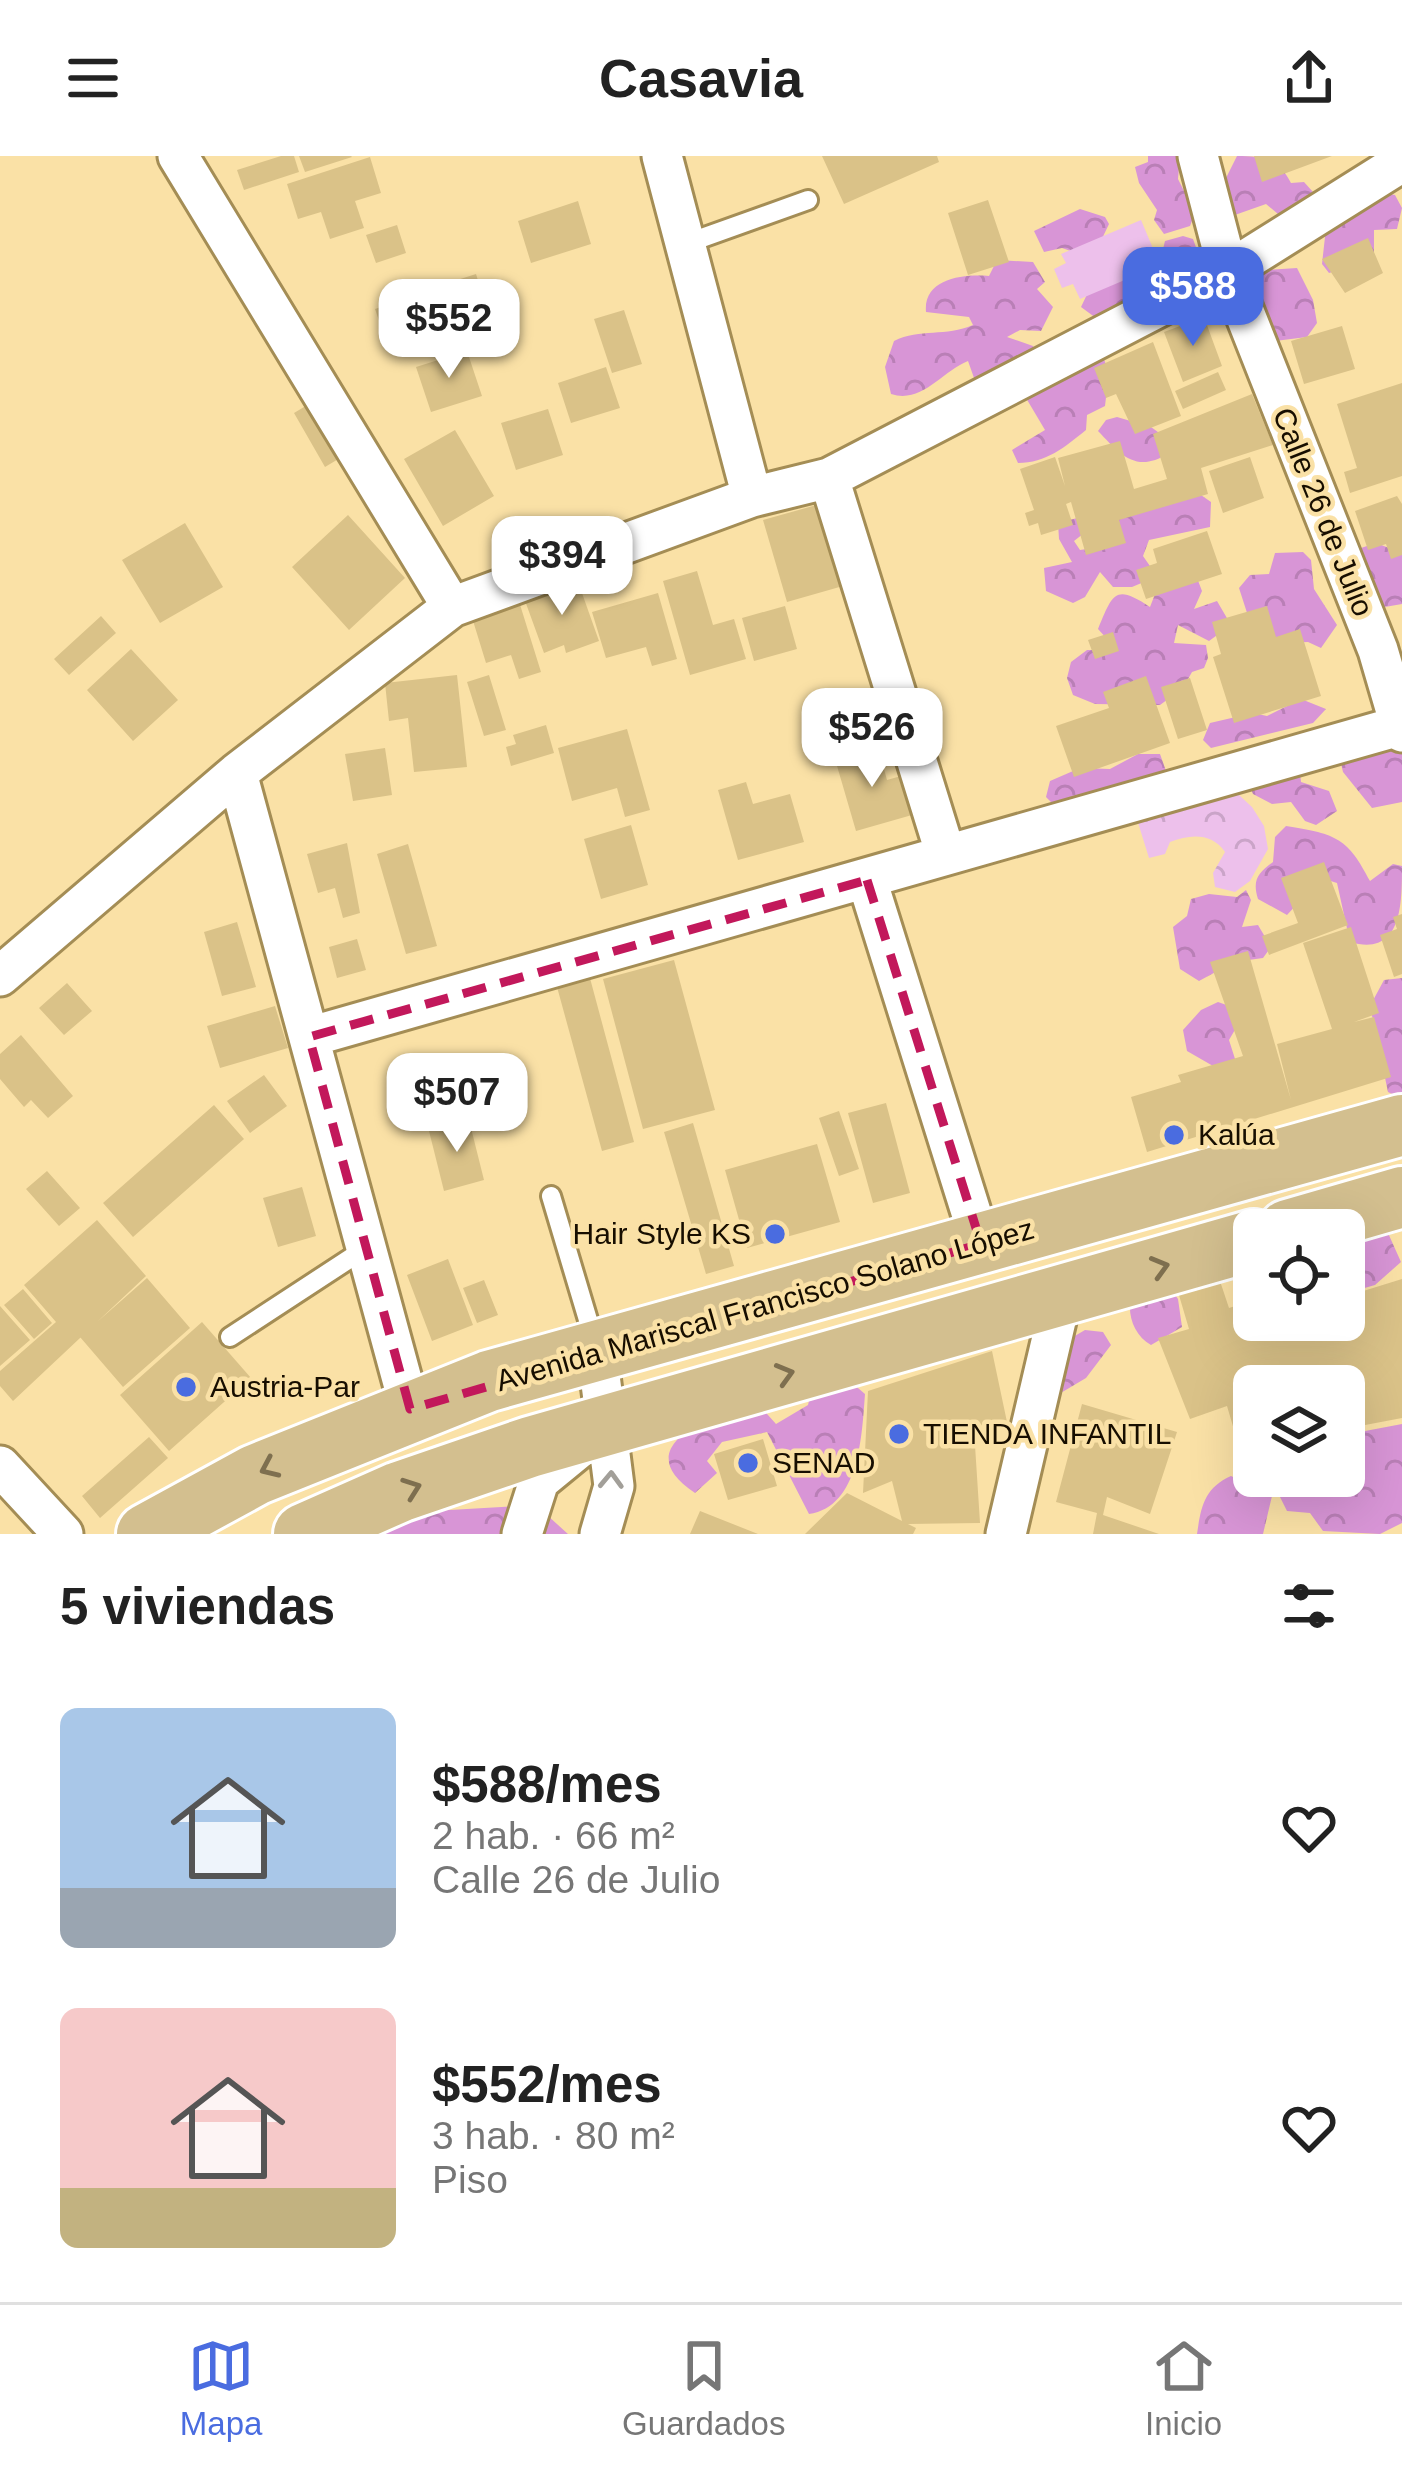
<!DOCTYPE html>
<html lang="es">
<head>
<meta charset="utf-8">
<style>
  :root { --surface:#fff; --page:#f6f6f6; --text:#222; --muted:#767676; --line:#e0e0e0; --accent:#4a6ce0 }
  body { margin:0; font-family:Arial,sans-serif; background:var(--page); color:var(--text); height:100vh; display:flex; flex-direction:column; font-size:45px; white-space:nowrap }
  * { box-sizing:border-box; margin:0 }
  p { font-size:39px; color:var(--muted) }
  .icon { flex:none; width:66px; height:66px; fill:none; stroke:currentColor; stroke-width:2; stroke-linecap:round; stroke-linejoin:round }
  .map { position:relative; height:1378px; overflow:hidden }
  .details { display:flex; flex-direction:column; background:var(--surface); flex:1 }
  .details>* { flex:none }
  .controls { position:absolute; left:1233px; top:1053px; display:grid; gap:24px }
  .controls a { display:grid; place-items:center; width:132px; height:132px; border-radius:18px; background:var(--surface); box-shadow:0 12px 48px #0002; font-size:60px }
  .price { position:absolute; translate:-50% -102px; padding:0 27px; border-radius:24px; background:#fff; color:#222; font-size:39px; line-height:78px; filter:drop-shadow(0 3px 6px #0008) }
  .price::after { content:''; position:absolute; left:50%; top:72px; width:36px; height:27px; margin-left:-18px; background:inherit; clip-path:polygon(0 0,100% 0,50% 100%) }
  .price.selected { background:var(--accent); color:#fff }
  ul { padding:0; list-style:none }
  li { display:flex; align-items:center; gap:36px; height:300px; padding:0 60px }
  li span { display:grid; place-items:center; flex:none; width:336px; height:240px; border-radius:18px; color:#555 }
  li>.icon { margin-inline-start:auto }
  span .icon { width:144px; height:144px; fill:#fffc; stroke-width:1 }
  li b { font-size:51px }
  h2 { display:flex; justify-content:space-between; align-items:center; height:144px; padding:0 60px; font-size:51px }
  header { display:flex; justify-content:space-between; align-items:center; height:156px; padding:0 60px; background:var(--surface); font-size:54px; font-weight:600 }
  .menu { display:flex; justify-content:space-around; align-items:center; height:168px; border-top:3px solid var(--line); background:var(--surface); font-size:33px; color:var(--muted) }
  .menu a { display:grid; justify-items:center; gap:6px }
  .menu .selected { color:var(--accent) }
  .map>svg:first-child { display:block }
  .forest { fill:url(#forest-crowns) }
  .park { fill:url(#park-crowns) }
  .garden { fill:#edc0eb }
  .building { fill:#dac288 }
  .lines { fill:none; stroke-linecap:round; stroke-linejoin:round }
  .service-casing { stroke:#a48d55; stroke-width:24 }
  .minor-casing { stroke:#a48d55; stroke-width:45 }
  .primary-casing { stroke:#fff; stroke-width:66 }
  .service { stroke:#fff; stroke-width:18 }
  .minor { stroke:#fff; stroke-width:39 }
  .primary { stroke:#d3bf8f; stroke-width:60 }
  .oneway { stroke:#7e6f4f }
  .oneway2 { stroke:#a29f99 }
  .marked { fill:none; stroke:#c2185b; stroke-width:9; stroke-dasharray:24 15; stroke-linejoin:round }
  .poi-dot { fill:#4a6ce0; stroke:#fae1a6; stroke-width:4.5 }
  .labels { text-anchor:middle; stroke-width:9; stroke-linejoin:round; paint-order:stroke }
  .street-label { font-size:30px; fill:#170e00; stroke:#fae1a6 }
  .poi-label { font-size:30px; fill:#170e00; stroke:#fae1a6; text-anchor:start }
</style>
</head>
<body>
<header><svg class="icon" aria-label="menu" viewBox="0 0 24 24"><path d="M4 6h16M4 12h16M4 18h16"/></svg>Casavia<svg class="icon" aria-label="share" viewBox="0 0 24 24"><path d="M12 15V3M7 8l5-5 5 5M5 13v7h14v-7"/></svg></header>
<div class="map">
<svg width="1402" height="1378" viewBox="0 0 1402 1378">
  <defs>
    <pattern id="forest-crowns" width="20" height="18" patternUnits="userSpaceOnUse" patternTransform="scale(3)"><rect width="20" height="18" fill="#d895d6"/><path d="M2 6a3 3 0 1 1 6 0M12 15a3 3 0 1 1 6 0" fill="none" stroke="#b97fb6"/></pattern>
    <pattern id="park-crowns" width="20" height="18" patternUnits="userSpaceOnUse" patternTransform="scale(3)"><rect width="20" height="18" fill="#edc0eb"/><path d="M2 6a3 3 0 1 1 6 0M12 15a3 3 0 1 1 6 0" fill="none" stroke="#caa4c8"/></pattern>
  </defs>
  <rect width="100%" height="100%" fill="#fae1a6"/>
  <path class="forest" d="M 1148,0 L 1180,0 L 1178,23 L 1195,57 L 1190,70 L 1164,78 L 1154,64 L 1157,54 L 1139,27 L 1135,11 L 1148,6 Z
    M 1237,0 C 1262,0 1279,3 1291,27 L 1304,26 L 1313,36 L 1278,58 L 1266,48 L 1232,60 L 1224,26 Z
    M 1385,37 L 1395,39 L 1402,52 L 1397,73 L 1374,74 L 1374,100 L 1329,117 L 1322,108 L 1325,81 L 1316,75 Z
    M 1080,53 L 1105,61 L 1109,68 L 1098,91 L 1085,100 L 1062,92 L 1044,96 L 1034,75 Z
    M 1183,80 L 1193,83 L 1197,94 L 1193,121 L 1148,140 L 1127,143 L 1122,155 L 1100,165 L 1081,151 L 1091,130 L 1162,97 L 1165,85 Z
    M 997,104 L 1033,106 L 1045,126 L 1037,133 L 1053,151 L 1041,175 L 1020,174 L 1007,181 L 1033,190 L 1046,214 L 1101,196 L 1109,216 L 1105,250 L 1087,259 L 1086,274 C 1065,291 1046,307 1018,307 L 1012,294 L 1045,274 L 1026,242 L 979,236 L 968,205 C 941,216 922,248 891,238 L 885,211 L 894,185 C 920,172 946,181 973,169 L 969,161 L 926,156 C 923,123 962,118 989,120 Z
    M 1297,112 L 1313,144 L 1317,167 L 1307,181 L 1275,185 L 1246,123 L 1266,114 Z
    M 1117,261 L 1151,271 L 1169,284 L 1169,297 C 1136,318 1121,299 1098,275 L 1106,264 Z
    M 1198,337 L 1211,346 L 1210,371 L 1149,384 L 1143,400 L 1152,413 L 1151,423 L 1132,431 L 1113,431 L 1100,416 L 1085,441 L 1073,447 L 1046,435 L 1044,412 L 1072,406 L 1059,383 L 1058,367 L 1081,361 L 1088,374 L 1074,385 L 1080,394 L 1093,392 L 1116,359 Z
    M 1376,387 L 1402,397 L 1402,448 L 1379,452 L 1358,393 Z
    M 1303,396 L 1311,404 L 1314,433 L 1337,469 L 1321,492 L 1308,486 L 1280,487 L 1249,463 L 1239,432 L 1250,419 L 1269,418 L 1275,397 Z
    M 1197,422 L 1202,435 L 1194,453 L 1217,445 L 1231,469 L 1209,485 L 1178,469 L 1174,487 L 1206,489 L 1208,502 L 1204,512 L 1192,516 L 1183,532 L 1160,549 L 1095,548 L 1073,539 L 1067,522 L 1071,506 L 1087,494 L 1103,494 L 1109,485 L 1098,473 C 1113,437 1115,428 1150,451 L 1157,433 Z
    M 1301,543 L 1326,553 L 1313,567 L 1211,592 L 1203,584 L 1210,567 L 1253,557 L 1267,560 Z
    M 1402,585 L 1402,646 L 1372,652 L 1343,616 L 1337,591 Z
    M 1138,598 L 1160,598 L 1166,615 L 1143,632 L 1055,650 L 1046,641 L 1050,625 L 1080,612 L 1110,613 Z
    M 1300,616 L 1301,626 L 1329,635 L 1337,655 L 1316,669 L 1305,665 L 1291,646 L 1272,648 L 1253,638 L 1246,621 Z
    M 1286,670 C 1338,678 1348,683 1370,725 L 1393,708 L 1402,710 C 1402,749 1402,801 1350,786 L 1337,727 L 1321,722 L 1287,759 L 1258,743 C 1252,724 1258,717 1273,706 L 1275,681 Z
    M 1246,734 L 1251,744 L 1242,771 L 1258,769 L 1271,791 L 1263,802 L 1234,806 L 1199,825 L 1180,813 L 1173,771 L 1187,760 L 1191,743 L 1209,738 L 1237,741 Z
    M 1402,822 L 1402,943 L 1388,936 L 1370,850 L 1384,824 Z
    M 1218,846 L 1235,852 L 1240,865 L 1229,884 L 1236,906 L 1220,914 L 1187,895 L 1183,874 L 1201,854 Z
    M 1370,1067 L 1388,1077 L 1401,1106 L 1375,1129 L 1344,1138 L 1344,1074 Z
    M 1170,1131 L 1178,1143 L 1182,1171 L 1151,1189 C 1133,1179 1126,1156 1132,1138 Z
    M 1085,1174 L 1103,1176 L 1111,1189 L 1086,1222 L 1059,1238 L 1037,1230 L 1061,1188 Z
    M 844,1220 L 865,1238 C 862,1277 860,1351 809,1358 L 767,1276 L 722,1286 L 707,1305 L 717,1317 L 695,1337 C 624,1290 715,1259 753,1242 L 776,1268 L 808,1249 L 812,1232 Z
    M 1402,1268 L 1402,1367 L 1380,1378 L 1323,1375 L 1310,1357 L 1287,1355 L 1276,1333 L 1260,1320 L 1344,1320 L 1344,1279 Z
    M 1231,1320 L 1272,1340 L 1263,1378 L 1197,1378 C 1201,1351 1204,1332 1231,1320 Z
    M 517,1350 L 547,1359 L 568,1378 L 376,1378 L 415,1356 Z"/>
  <path class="park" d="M 1212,614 L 1252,651 L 1264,670 L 1268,693 L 1250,725 L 1235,736 L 1215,731 L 1213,717 L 1225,696 C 1212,677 1191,678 1170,686 L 1165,698 L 1149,702 L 1135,657 Z"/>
  <path class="garden" d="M 1141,64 L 1160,109 L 1080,143 L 1073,128 L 1062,132 L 1054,113 L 1066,107 L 1061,98 Z"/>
  <path class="building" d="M 281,0 L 294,0 L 299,16 L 244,34 L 237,14 Z
    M 299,0 L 351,0 L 352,1 L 305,16 Z
    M 822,0 L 937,0 L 939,6 L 844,48 Z
    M 1254,0 L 1332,0 L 1262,26 Z
    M 370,1 L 381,37 L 355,45 L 364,72 L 330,83 L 321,56 L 298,63 L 287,28 Z
    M 988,44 L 1009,106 L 968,119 L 948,57 Z
    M 578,45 L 591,88 L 531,107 L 518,65 Z
    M 397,69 L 406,97 L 376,107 L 366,79 Z
    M 1368,82 L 1383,117 L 1345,137 L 1322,103 Z
    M 476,118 L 485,147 L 458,155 L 462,168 L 437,177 L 423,135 Z
    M 417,139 L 430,178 L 388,191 L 375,153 Z
    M 624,154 L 642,208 L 612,217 L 594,163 Z
    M 1204,161 L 1222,210 L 1183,226 L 1164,176 Z
    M 1342,170 L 1355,213 L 1304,228 L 1291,185 Z
    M 1153,186 L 1181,260 L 1135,278 L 1116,238 L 1106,242 L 1094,212 Z
    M 467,195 L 482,240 L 431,256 L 416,211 Z
    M 606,211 L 620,252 L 571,267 L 558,227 Z
    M 1218,216 L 1226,234 L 1183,253 L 1175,235 Z
    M 1402,227 L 1402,320 L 1350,337 L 1344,316 L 1357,312 L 1337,248 Z
    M 1252,238 L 1273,289 L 1201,312 L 1208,338 L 1119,364 L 1126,387 L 1086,399 L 1071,346 L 1066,348 L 1073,369 L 1041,379 L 1038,367 L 1029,370 L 1025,357 L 1034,354 L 1020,313 L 1055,301 L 1065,330 L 1058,302 L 1120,285 L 1134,333 L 1167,323 L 1153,278 Z
    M 319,242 L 350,296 L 325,311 L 294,257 Z
    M 548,253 L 563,299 L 516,314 L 501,267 Z
    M 455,274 L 494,340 L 443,370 L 404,303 Z
    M 1250,301 L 1264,342 L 1223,357 L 1209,315 Z
    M 1397,340 L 1402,348 L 1402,399 L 1391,403 L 1386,388 L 1368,394 L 1355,355 Z
    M 820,348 L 843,430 L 787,446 L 763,364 Z
    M 348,359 L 405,422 L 349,474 L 292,411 Z
    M 185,367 L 223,431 L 160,467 L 122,404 Z
    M 1207,375 L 1222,418 L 1146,443 L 1136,414 L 1157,407 L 1153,393 Z
    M 697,415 L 713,469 L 734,463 L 746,503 L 690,519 L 663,425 Z
    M 577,423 L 599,485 L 566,497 L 564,489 L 544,497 L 524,442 Z
    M 658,437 L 677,503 L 652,510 L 646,491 L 606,502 L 592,456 Z
    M 517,439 L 541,516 L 519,523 L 511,499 L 486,507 L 470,455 Z
    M 785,450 L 797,493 L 754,505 L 742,462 Z
    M 1267,450 L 1276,481 L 1300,473 L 1321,540 L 1234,567 L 1213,501 L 1221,498 L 1212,466 Z
    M 101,460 L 116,477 L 69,519 L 54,503 Z
    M 1113,476 L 1119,495 L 1095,503 L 1088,484 Z
    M 131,493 L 178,544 L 133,585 L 87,534 Z
    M 457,519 L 467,611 L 414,616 L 408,562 L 389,565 L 385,527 Z
    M 489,519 L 506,574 L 484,580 L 467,526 Z
    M 1146,520 L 1170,587 L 1074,621 L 1056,570 L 1109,552 L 1103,536 Z
    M 1190,522 L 1207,574 L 1178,583 L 1161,531 Z
    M 546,569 L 554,597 L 511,610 L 506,591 L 516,588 L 513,579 Z
    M 627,573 L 650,654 L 625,661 L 617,632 L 572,645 L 558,592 Z
    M 878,591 L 887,624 L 901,620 L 912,659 L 856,675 L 835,603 Z
    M 385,592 L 392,639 L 353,645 L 345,598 Z
    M 746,626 L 753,648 L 790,638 L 804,686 L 738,704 L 718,634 Z
    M 631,669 L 648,729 L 601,743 L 584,683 Z
    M 347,687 L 360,757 L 343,762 L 335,732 L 318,737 L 307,698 Z
    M 408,688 L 437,790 L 406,798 L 377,698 Z
    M 1324,706 L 1348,769 L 1269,799 L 1262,780 L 1298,767 L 1281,722 Z
    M 1402,758 L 1402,818 L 1394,821 L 1380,779 L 1397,773 L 1393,761 Z
    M 237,766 L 256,831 L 222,840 L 204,776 Z
    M 1351,771 L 1379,857 L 1354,866 L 1374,861 L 1391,921 L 1147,996 L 1131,941 L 1181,926 L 1178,919 L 1243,900 L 1210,806 L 1248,795 L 1291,944 L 1277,888 L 1332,873 L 1303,787 Z
    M 357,783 L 366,814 L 337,822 L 329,791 Z
    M 674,804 L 715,954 L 643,973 L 603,823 Z
    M 587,811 L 634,986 L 602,995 L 554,820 Z
    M 67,827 L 92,855 L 64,879 L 39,852 Z
    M 275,850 L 288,892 L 220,912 L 207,870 Z
    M 21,879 L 73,940 L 48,962 L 31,944 L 24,951 L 0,923 L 0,898 Z
    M 264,919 L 287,950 L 250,977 L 227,945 Z
    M 886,947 L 910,1037 L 873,1047 L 848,957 Z
    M 214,949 L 244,983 L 133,1081 L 103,1047 Z
    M 839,955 L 859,1013 L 839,1020 L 819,962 Z
    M 469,964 L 484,1024 L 444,1035 L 429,975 Z
    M 693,967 L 734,1110 L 706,1118 L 664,976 Z
    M 817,988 L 840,1066 L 747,1092 L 725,1014 Z
    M 47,1015 L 80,1052 L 59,1070 L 26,1033 Z
    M 302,1031 L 316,1080 L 278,1091 L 263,1042 Z
    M 97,1064 L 146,1120 L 13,1245 L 0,1230 L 0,1215 L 56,1166 L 24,1129 Z
    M 448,1103 L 473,1169 L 432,1185 L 407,1119 Z
    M 1218,1119 L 1229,1152 L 1254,1144 L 1254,1164 L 1344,1164 L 1344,1141 L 1402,1123 L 1402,1262 L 1344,1273 L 1344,1230 L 1254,1230 L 1254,1283 L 1237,1284 L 1227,1250 L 1190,1263 L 1158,1182 L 1189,1173 L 1176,1129 Z
    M 147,1122 L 190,1172 L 123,1231 L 80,1181 Z
    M 484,1124 L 498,1159 L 477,1167 L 463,1132 Z
    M 23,1133 L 52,1167 L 34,1183 L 4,1149 Z
    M 0,1150 L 30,1184 L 0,1210 Z
    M 202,1166 L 251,1222 L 169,1295 L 120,1239 Z
    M 992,1195 L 1007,1266 L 974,1274 L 980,1367 L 908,1368 L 916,1372 L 913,1378 L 805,1378 L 847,1337 L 902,1365 L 892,1325 L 863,1337 L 868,1235 Z
    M 1082,1248 L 1177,1276 L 1150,1358 L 1107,1341 L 1103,1359 L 1159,1378 L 1093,1378 L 1097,1357 L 1056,1346 Z
    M 149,1281 L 168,1302 L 100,1362 L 82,1340 Z
    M 763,1283 L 777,1330 L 728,1344 L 714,1298 Z
    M 700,1355 L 758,1378 L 690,1378 Z"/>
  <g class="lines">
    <g class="service-casing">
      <path id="service" d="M 685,88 L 808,44
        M 551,1040 L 594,1184
        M 230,1181 L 366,1092"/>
    </g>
    <g class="minor-casing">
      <path id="minor" d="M 178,0 L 452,451
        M 662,0 L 752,341
        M 1198,0 L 1228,115 L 1378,494 L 1402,576
        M 829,322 L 945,696
        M 237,617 L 410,1253
        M 867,724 L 981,1088
        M 0,820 L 237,617 L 452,451 L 752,341 L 829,322 L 1228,115 L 1402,6
        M 309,881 L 1399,570
        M 597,1196 L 614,1330 L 600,1378
        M 0,1310 L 63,1378
        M 522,1378 L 539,1325 L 589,1284
        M 1006,1378 L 1062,1139"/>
    </g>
    <g class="primary-casing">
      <path id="primary" d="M 1288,1074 L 1402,1041
        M 147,1378 L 255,1319 L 489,1225 L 1402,969
        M 304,1378 L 399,1336 L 530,1291 L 1254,1084"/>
    </g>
    <use href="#service" class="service"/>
    <use href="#minor" class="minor"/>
    <use href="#primary" class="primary"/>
  </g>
  <defs><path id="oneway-chevron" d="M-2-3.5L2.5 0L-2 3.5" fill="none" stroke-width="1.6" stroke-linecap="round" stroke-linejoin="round" transform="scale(3)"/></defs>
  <g class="oneway">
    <use href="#oneway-chevron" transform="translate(1160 1111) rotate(-16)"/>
    <use href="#oneway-chevron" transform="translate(785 1218) rotate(-16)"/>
    <use href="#oneway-chevron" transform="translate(269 1312) rotate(156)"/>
    <use href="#oneway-chevron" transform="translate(412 1332) rotate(-20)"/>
  </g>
  <use class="oneway2" href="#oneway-chevron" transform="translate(611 1324) rotate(-88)"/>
  <path class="marked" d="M 867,724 L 981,1088 L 410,1253 L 309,881 Z"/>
  <g class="poi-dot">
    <circle cx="1174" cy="979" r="12"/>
    <circle cx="775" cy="1078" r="12"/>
    <circle cx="186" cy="1231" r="12"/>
    <circle cx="899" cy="1278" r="12"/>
    <circle cx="748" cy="1307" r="12"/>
  </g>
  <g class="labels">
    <g class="street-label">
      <text transform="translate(1323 356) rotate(68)" y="10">Calle 26 de Julio</text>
      <text transform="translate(765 1149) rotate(-16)" y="10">Avenida Mariscal Francisco Solano López</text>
    </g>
    <g class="poi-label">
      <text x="1198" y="989">Kalúa</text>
      <text x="751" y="1088" text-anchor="end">Hair Style KS</text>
      <text x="210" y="1241">Austria-Par</text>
      <text x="923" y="1288">TIENDA INFANTIL</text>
      <text x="772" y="1317">SENAD</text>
    </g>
  </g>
</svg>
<div class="controls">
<a><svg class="icon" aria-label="locate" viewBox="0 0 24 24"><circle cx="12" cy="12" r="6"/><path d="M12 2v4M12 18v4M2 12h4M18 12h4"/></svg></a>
<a><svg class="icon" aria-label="layers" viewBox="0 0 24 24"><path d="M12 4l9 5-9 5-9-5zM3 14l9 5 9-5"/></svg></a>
</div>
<b class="price selected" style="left:1193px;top:193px">$588</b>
<b class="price" style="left:449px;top:225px">$552</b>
<b class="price" style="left:562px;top:462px">$394</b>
<b class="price" style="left:872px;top:634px">$526</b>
<b class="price" style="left:457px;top:999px">$507</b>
</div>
<section class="details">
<h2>5 viviendas<svg class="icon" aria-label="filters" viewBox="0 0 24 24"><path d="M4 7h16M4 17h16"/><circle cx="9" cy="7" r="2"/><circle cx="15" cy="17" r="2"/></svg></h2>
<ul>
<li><span style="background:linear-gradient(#a9c7e8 75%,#9aa5b1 0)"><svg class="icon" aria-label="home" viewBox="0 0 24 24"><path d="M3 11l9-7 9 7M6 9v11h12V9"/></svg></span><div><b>$588/mes</b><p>2 hab. · 66 m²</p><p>Calle 26 de Julio</p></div><svg class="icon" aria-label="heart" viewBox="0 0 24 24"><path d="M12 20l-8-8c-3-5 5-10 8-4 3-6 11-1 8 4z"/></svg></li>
<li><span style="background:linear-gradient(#f6c9c9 75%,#c2b280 0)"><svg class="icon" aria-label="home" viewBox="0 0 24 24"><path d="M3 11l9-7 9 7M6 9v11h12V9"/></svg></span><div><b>$552/mes</b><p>3 hab. · 80 m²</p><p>Piso</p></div><svg class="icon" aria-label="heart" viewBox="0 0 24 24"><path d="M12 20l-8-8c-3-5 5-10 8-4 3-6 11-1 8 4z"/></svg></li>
</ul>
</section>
<nav class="menu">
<a class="selected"><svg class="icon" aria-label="map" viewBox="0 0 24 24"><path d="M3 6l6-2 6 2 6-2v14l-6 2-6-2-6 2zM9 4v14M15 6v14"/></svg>Mapa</a>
<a><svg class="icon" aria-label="saved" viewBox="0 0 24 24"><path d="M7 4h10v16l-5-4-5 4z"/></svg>Guardados</a>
<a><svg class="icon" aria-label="home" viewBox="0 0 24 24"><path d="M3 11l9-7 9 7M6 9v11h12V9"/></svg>Inicio</a>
</nav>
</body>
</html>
